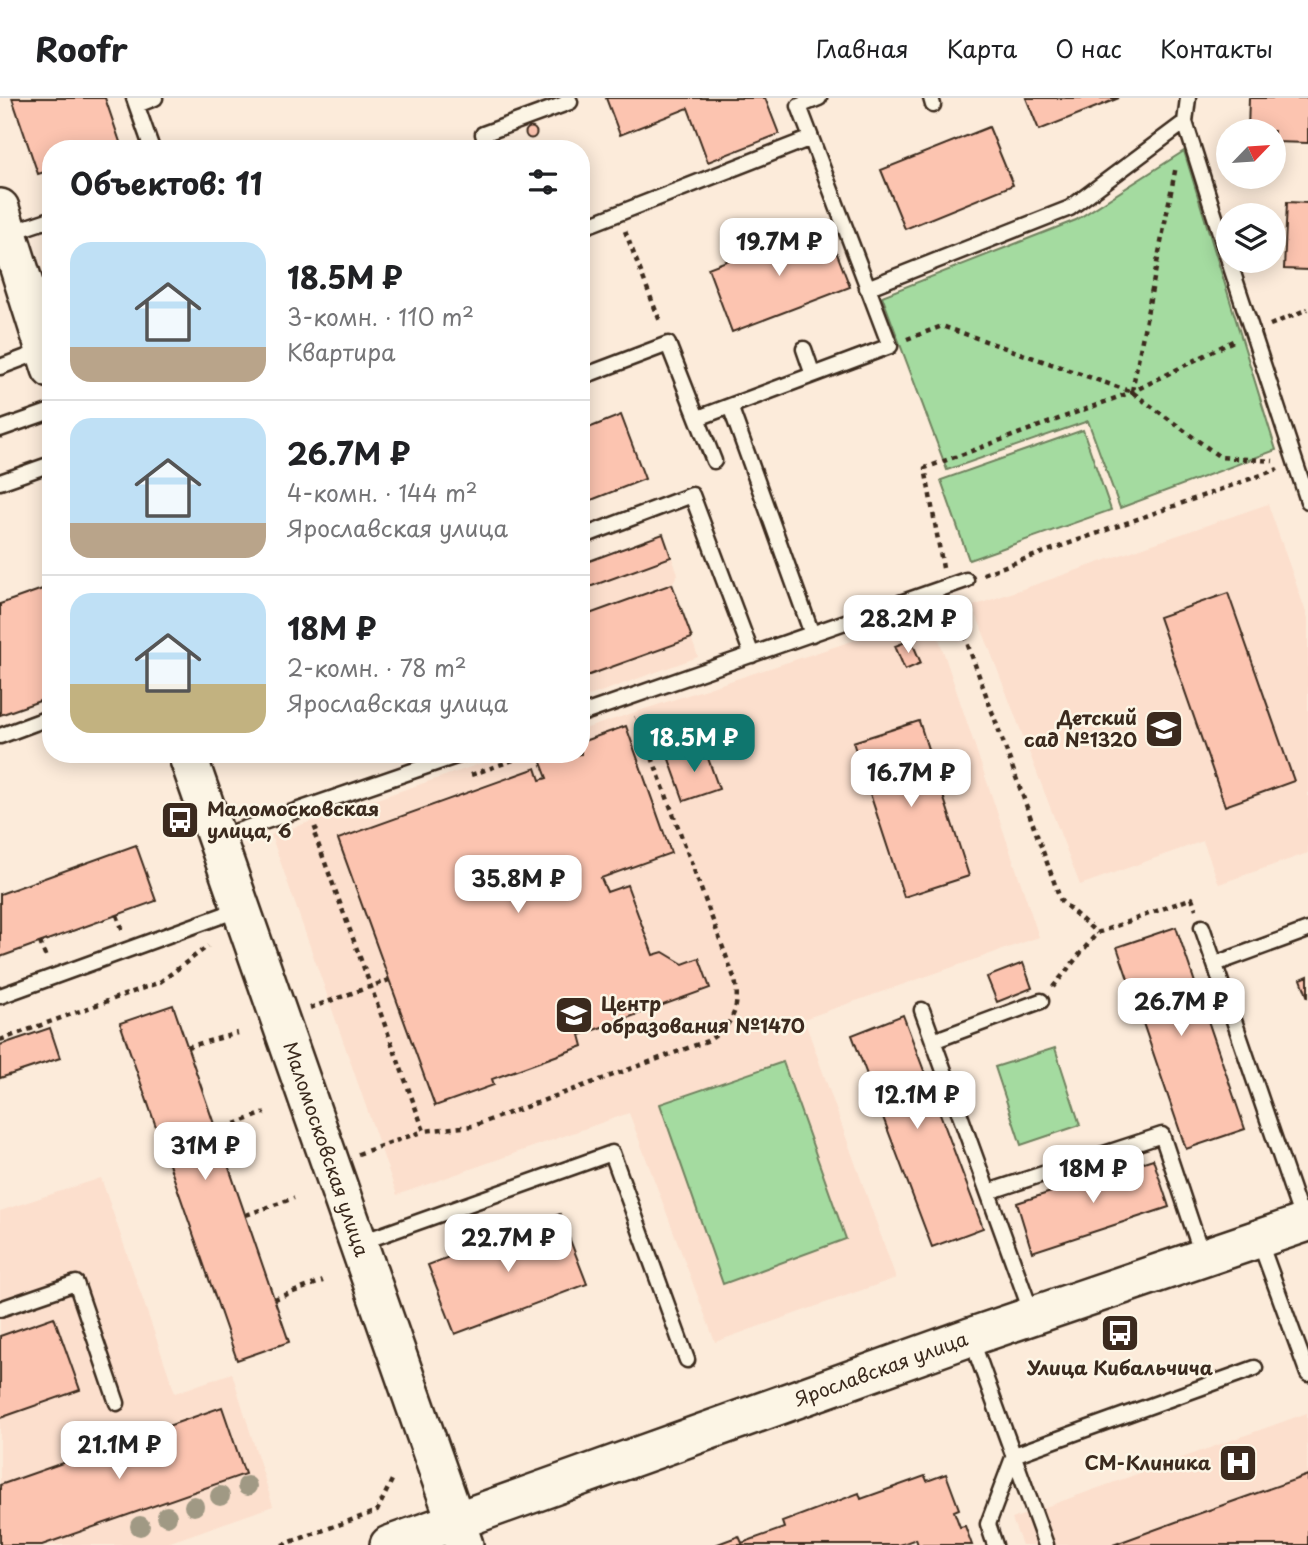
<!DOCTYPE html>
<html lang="ru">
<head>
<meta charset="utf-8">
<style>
  :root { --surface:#fff; --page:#f2f2f2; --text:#202124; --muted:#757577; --line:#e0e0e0; --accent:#0f766e }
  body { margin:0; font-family:"Playpen Sans",sans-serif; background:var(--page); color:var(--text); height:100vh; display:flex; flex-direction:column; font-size:26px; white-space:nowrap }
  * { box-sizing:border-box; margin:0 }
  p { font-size:23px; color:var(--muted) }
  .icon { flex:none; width:38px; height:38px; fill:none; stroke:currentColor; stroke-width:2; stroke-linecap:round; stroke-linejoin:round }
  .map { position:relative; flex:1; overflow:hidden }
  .drawer { position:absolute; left:42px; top:42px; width:548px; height:623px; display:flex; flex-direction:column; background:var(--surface); border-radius:28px; box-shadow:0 4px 18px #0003 }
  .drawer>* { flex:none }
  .needle { width:46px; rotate:65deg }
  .tools { position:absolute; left:1216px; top:21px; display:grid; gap:14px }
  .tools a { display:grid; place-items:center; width:70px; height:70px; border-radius:50%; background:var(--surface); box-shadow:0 4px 18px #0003; font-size:35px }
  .price { position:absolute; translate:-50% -60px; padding:0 16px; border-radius:14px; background:#fff; color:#222; font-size:23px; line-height:46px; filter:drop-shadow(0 2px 4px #0008) }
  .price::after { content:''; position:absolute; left:50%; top:42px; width:21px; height:16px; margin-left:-10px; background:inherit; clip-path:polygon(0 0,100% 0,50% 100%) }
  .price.active { background:var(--accent); color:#fff }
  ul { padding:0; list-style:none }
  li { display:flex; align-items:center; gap:21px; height:175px; padding:0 28px }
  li+li { border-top:2px solid var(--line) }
  li span { display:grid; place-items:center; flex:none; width:196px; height:140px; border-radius:21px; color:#555 }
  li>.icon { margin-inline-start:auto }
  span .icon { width:84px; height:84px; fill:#fffc; stroke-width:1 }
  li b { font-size:30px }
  h2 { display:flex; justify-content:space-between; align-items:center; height:84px; padding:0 28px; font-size:30px }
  header { display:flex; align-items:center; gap:42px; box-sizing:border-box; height:98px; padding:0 35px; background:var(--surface); border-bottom:2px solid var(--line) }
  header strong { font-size:33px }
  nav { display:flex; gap:38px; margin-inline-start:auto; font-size:24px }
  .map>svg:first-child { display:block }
  .built { fill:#fcdfcd }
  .green { fill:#a4dba0; stroke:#70825f; stroke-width:2 }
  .building { fill:#fcc4b0; stroke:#3b2a1e; stroke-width:2 }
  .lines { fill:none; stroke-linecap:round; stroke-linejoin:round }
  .service-casing { stroke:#3b2a1e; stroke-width:19 }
  .tertiary-casing { stroke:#3b2a1e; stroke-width:42 }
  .path { stroke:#3b2a1e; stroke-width:4.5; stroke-dasharray:5 5; stroke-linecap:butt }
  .service { stroke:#fcf5e5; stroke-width:14 }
  .tertiary { stroke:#fcf5e5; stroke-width:37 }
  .tree { fill:#a09984 }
  .labels { text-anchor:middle; stroke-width:5; stroke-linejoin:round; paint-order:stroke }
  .poi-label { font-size:19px; font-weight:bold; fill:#3b2a1e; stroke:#fcf5e5; text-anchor:end }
  .street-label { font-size:19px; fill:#3b2a1e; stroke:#fcf5e5 }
</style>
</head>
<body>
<header>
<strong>Roofr</strong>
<nav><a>Главная</a><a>Карта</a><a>О нас</a><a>Контакты</a></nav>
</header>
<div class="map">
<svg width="1308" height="1447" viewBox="0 0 1308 1447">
  <rect width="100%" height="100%" fill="#fcebda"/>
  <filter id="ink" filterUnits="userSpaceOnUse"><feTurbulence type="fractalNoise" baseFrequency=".0143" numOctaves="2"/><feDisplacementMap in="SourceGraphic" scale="14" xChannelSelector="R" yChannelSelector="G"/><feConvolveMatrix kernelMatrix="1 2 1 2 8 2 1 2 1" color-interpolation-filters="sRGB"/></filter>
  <g filter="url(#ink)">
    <path class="built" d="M 1268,406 L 1308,520 L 1308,755 L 1219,786 L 1203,743 L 1080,787 L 973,508 Z
      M 663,436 L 678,476 L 672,486 L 698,559 L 581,601 L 581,466 Z
      M 931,517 L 1039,839 L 804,921 L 896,1180 L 715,1244 L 629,1015 L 397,1097 L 271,737 L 509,656 L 581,656 L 581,632 Z
      M 101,1080 L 175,1295 L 232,1275 L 273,1408 L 162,1447 L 0,1447 L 0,1113 Z
      M 1307,1315 L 1308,1447 L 1022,1447 L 1012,1421 Z"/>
    <path class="green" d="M 1184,53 L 1276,352 L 1120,410 L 1088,323 L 947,372 L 882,198 L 1076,122 Z
      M 1083,332 L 1111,412 L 969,462 L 941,382 Z
      M 1055,950 L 1080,1027 L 1021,1047 L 995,969 Z
      M 783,964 L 846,1141 L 723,1186 L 660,1006 Z"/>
    <path class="building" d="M 12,0 L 105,0 L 121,47 L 111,51 L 51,51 L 51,72 L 38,76 Z
      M 606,0 L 765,0 L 779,36 L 708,64 L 688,10 L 620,37 Z
      M 1026,0 L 1119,0 L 1039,32 Z
      M 1249,0 L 1308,0 L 1308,45 L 1274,44 L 1274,33 L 1248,33 Z
      M 989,29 L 1013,87 L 905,131 L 881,72 Z
      M525.5 35a5.5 5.5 0 1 1 11 0a5.5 5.5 0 1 1-11 0Z
      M 1287,104 L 1308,105 L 1308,172 L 1284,171 Z
      M 825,125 L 850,189 L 732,234 L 708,170 Z
      M 621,317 L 645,381 L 581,406 L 581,333 Z
      M 663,436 L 671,459 L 581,492 L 581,466 Z
      M 672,486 L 692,540 L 581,580 L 581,519 Z
      M 51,488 L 51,599 L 0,617 L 0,506 Z
      M 1228,495 L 1294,683 L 1225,708 L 1159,519 Z
      M 911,542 L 921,565 L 905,572 L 895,548 Z
      M 919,623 L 969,778 L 904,799 L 853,644 Z
      M 626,628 L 671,755 L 601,780 L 607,794 L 627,787 L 653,857 L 663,854 L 683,866 L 699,860 L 710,890 L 580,937 L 583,948 L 492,981 L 494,987 L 435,1008 L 338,741 L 536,670 L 540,682 L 547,680 L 539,659 L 581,656 L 581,644 Z
      M 704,649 L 719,691 L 684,703 L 669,661 Z
      M 136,747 L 156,803 L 0,859 L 0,796 Z
      M 1176,829 L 1245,1031 L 1186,1051 L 1117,849 Z
      M 1023,865 L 1032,890 L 997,904 L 987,879 Z
      M 1308,878 L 1308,900 L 1301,881 Z
      M 173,907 L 289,1244 L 237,1262 L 120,925 Z
      M 903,917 L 983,1130 L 932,1149 L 852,937 Z
      M 50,930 L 60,960 L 0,980 L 0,947 Z
      M 1153,1061 L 1169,1109 L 1032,1154 L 1017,1105 Z
      M 560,1116 L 587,1186 L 455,1236 L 428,1167 Z
      M 54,1219 L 80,1292 L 0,1320 L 0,1238 Z
      M 222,1309 L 245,1376 L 42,1447 L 0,1447 L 0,1387 Z
      M 946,1376 L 959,1411 L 954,1413 L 960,1429 L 965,1428 L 972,1447 L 918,1447 L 916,1441 L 900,1447 L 715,1447 L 739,1438 L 742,1445 L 784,1430 L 782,1424 L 859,1395 L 861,1401 L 925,1378 L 927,1383 Z
      M 1308,1377 L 1308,1447 L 1113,1447 L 1195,1417 Z"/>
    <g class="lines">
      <g class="service-casing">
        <path id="service" d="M 134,0 L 152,51
          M 931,0 L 933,7
          M 1188,0 L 1185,24 L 1228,160
          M 137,7 L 155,0
          M 488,51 L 483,36 L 570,4 L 568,0
          M 581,130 L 811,40
          M 9,135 L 51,121
          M 1229,163 L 1308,403
          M 867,190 L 1070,110 L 1185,24
          M 804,251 L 813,277
          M 0,269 L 45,252
          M 581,279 L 668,246 L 714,363
          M 730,308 L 812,536
          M 698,320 L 890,248 L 799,8 L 819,0
          M 0,331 L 51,313
          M 0,384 L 51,366
          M 581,439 L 692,397 L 752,557
          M 581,616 L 966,482
          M 0,638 L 51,619
          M 217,740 L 462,656
          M 1202,829 L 1303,1124
          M 1215,866 L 1308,832
          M 0,898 L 240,811
          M 922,912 L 1032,1216
          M 933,943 L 1041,903
          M 988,1094 L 1162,1037 L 1203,1160
          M 1259,1142 L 1308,1276
          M 359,1145 L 612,1055 L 687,1262
          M 0,1211 L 76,1185 L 117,1305
          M 971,1240 L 1046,1447
          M 995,1447 L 988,1426 L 1014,1357 L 1255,1270"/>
      </g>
      <g class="tertiary-casing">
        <path id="tertiary" d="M 0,110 L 51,271
          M 187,656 L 464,1447
          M 389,1447 L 970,1239 L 1308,1124"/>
      </g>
      <path class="path" d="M 625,133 L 661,226
        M 1270,227 L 1308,211
        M 907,241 L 942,228 L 1132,294 L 1220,359 L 1273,363
        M 1132,293 L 1176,68
        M 943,470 L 925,370 L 1132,294 L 1233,243
        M 983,476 L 1278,371
        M 954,509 L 1061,803 L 1097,835
        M 471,677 L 530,656
        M 318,730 L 313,732 L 424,1033 L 473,1028 L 707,943 C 732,929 741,910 735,882 L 637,619 L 635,620
        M 117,817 L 123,833
        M 40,844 L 46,860
        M 1053,889 L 1097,835 L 1192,800 L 1196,811
        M 310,910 L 389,882
        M 0,942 L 160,884 L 208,848
        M 187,949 L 238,935
        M 216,1033 L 265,1015
        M 358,1056 L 424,1033
        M 246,1117 L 294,1100
        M 488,1120 L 496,1141
        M 274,1201 L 323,1183
        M 282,1447 L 377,1413 L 393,1380"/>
      <use href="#service" class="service"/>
      <use href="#tertiary" class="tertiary"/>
    </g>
    <g class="tree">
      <circle cx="247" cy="1388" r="10"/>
      <circle cx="220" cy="1398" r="10"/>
      <circle cx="194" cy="1408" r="10"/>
      <circle cx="167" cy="1418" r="10"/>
      <circle cx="140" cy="1428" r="10"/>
    </g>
  </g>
  <defs>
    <g id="school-square" transform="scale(2.0125)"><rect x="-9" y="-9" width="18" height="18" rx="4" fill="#3b2a1e" stroke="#fcf5e5"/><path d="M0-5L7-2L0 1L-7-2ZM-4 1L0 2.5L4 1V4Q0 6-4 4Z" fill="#fff"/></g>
    <g id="bus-square" transform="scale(2.0125)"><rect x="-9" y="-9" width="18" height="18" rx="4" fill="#3b2a1e" stroke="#fcf5e5"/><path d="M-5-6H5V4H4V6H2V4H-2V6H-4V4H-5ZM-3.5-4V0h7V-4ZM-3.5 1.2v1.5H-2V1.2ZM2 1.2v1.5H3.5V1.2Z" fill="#fff"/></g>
    <g id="hospital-square" transform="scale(2.0125)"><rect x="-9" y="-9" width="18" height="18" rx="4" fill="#3b2a1e" stroke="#fcf5e5"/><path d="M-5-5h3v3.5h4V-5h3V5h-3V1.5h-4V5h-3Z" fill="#fff"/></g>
  </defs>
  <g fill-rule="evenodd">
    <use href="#school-square" x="1164" y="631"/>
    <use href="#bus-square" x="180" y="722"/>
    <use href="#school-square" x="574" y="917"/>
    <use href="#bus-square" x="1120" y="1235"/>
    <use href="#hospital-square" x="1238" y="1365"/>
  </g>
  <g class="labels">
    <g class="poi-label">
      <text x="1137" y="627">Детский<tspan x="1137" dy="22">сад №1320</tspan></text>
      <text x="207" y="718" text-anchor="start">Маломосковская<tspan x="207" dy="22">улица, 6</tspan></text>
      <text x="601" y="913" text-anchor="start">Центр<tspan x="601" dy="22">образования №1470</tspan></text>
      <text x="1120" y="1277" text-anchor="middle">Улица Кибальчича</text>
      <text x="1211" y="1372">СМ-Клиника</text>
    </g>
    <g class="street-label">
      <text transform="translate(326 1051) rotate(71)" y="7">Маломосковская улица</text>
      <text transform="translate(881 1271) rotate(-20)" y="7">Ярославская улица</text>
    </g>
  </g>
</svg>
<div class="tools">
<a><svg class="needle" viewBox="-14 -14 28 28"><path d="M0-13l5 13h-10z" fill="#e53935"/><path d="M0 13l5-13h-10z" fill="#757577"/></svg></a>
<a><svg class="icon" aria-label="layers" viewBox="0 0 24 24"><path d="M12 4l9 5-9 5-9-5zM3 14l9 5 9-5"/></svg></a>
</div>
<b class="price" style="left:779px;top:180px">19.7M ₽</b>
<b class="price" style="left:908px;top:557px">28.2M ₽</b>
<b class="price active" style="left:694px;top:676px">18.5M ₽</b>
<b class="price" style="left:911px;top:711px">16.7M ₽</b>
<b class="price" style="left:518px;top:817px">35.8M ₽</b>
<b class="price" style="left:1181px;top:940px">26.7M ₽</b>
<b class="price" style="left:917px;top:1033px">12.1M ₽</b>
<b class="price" style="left:205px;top:1084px">31M ₽</b>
<b class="price" style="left:1093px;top:1107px">18M ₽</b>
<b class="price" style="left:508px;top:1176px">22.7M ₽</b>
<b class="price" style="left:119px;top:1383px">21.1M ₽</b>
<section class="drawer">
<h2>Объектов: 11<svg class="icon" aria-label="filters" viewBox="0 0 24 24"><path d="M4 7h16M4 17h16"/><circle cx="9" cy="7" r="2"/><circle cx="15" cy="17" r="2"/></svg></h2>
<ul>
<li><span style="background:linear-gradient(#bfe0f5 75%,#b9a48a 0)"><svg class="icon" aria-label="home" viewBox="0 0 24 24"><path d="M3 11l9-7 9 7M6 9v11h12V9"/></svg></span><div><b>18.5M ₽</b><p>3-комн. · 110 m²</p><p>Квартира</p></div></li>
<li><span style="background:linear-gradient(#bfe0f5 75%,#b9a48a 0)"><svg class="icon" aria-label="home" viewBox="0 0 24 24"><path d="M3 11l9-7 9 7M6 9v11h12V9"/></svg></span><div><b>26.7M ₽</b><p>4-комн. · 144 m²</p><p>Ярославская улица</p></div></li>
<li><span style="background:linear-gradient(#bfe0f5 65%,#c2b280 0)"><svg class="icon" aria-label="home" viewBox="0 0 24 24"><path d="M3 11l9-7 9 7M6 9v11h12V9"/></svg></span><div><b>18M ₽</b><p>2-комн. · 78 m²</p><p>Ярославская улица</p></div></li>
</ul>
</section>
</div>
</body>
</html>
